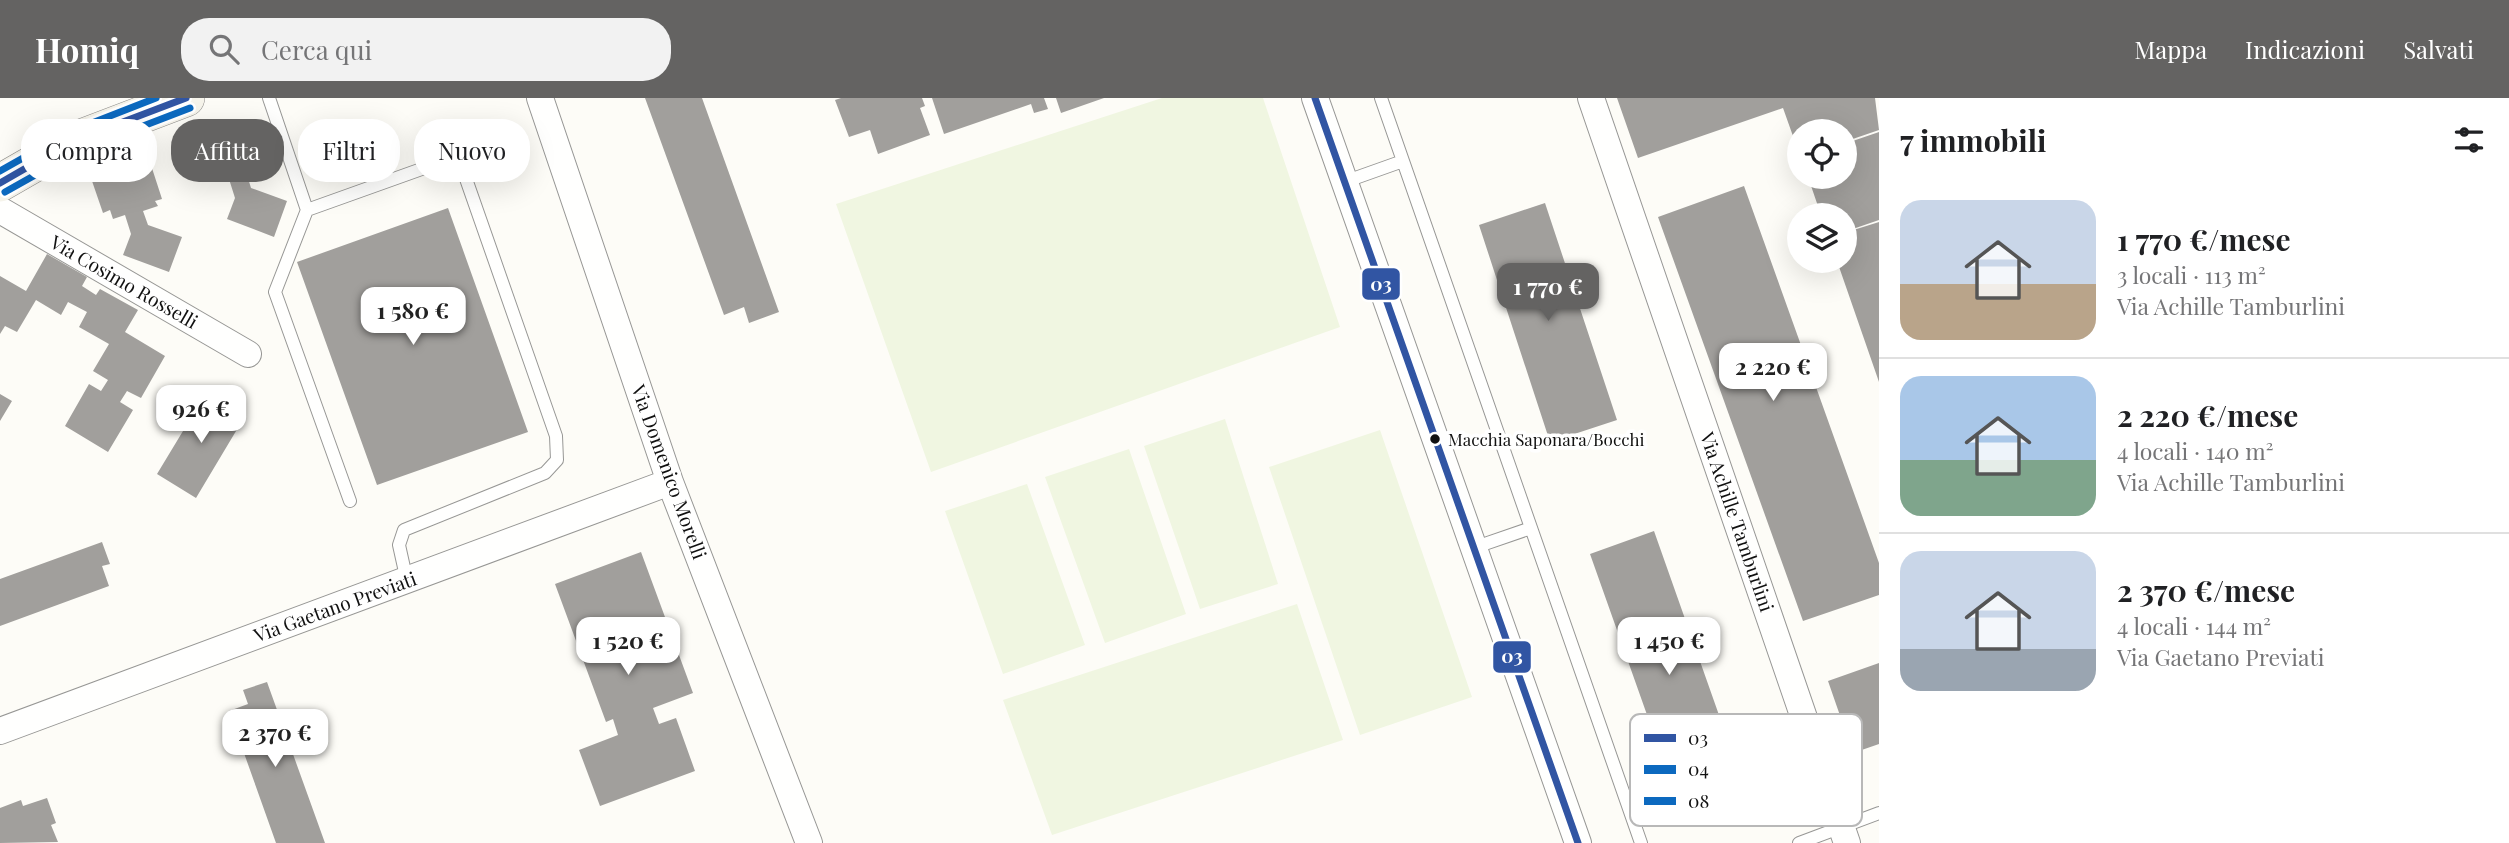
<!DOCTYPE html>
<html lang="it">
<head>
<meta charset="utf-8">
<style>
  :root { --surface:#fff; --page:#f2f2f2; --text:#202124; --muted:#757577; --line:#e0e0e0; --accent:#646362 }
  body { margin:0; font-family:"Playfair Display",serif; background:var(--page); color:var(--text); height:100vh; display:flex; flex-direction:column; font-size:26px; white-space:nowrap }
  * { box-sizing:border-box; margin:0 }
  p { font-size:23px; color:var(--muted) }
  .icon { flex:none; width:38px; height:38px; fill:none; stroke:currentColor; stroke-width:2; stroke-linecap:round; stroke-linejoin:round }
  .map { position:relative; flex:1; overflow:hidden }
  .details { display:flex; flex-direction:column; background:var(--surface); width:630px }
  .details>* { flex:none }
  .hud { position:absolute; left:21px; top:21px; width:665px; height:63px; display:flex; gap:14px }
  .fabs { position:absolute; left:1787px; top:21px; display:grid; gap:14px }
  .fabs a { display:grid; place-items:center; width:70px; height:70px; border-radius:50%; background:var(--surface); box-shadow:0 7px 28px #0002; font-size:35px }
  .price { position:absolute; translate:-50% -60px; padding:0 16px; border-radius:14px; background:#fff; color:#222; font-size:23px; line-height:46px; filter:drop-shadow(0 2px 4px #0008) }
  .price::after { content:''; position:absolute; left:50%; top:42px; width:21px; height:16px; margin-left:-10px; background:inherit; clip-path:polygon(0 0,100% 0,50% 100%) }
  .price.active { background:var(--accent); color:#fff }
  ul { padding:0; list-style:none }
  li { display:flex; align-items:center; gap:21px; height:175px; padding:0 21px }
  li+li { border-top:2px solid var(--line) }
  li span { display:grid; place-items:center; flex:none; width:196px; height:140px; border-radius:21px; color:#555 }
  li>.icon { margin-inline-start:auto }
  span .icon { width:84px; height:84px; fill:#fffc; stroke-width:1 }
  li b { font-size:30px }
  h2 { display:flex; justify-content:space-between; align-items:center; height:84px; padding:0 21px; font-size:30px }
  .chip { padding:0 24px; border-radius:28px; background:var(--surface); box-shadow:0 7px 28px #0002; font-size:24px; line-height:63px }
  .chip.active { background:var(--accent); color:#fff }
  header { display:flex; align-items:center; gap:42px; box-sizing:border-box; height:98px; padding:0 35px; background:var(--accent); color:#fff }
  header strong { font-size:33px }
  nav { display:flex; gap:38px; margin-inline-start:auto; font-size:24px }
  .search { width:490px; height:63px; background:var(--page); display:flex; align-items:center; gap:18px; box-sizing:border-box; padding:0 24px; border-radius:28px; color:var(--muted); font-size:26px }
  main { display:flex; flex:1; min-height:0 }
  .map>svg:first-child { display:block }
  .pitch { fill:#f0f6e1 }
  .building { fill:#a19f9c }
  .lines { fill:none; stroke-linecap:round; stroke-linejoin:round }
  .lane-casing { stroke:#979795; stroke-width:14 }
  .street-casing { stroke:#979795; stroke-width:28 }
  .secondary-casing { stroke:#8e8d8b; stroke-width:38 }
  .lane { stroke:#fffffe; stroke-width:12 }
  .street { stroke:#fffffe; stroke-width:26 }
  .secondary { stroke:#f6f4eb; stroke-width:37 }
  .bus-1-casing { stroke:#fff; stroke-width:12 }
  .bus-2-casing { stroke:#fff; stroke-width:12 }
  .bus-3-casing { stroke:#fff; stroke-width:12 }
  .bus-1 { stroke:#3155a3; stroke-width:7 }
  .bus-2 { stroke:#0c69bf; stroke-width:7 }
  .bus-3 { stroke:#0c69bf; stroke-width:7 }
  .bus-dot { fill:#111; stroke:#fff; stroke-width:2.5 }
  .labels { text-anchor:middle; stroke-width:7; stroke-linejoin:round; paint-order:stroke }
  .bus-label { font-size:17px; fill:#111; stroke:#fff; text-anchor:start }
  .street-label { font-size:19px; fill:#111; stroke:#fff }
  .key { fill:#fff; stroke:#b8b8b8; stroke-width:2 }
  .key-label { font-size:19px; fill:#111 }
  .line-badge { stroke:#fff; stroke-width:2.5 }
  .badge-label { font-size:19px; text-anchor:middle; font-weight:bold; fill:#fff }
</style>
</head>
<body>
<header>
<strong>Homiq</strong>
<div class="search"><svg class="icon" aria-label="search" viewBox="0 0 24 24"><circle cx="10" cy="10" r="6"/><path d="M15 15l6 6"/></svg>Cerca qui</div>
<nav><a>Mappa</a><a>Indicazioni</a><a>Salvati</a></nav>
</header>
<main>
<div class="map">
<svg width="1879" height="745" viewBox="0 0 1879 745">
  <rect width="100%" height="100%" fill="#fdfcf7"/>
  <path class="pitch" d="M 1162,0 L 1263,0 L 1340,229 L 931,374 L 836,106 Z
    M 1225,321 L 1278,486 L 1200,511 L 1144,348 Z
    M 1380,332 L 1472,599 L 1360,637 L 1269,369 Z
    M 1129,351 L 1186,516 L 1105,545 L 1045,379 Z
    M 1027,386 L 1085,547 L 1003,576 L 945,413 Z
    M 1297,506 L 1343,642 L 1052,737 L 1003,602 Z"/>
  <path class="building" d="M 645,0 L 702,0 L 779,214 L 749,225 L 744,209 L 724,217 Z
    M 841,0 L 922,0 L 925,8 L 920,10 L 930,37 L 878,56 L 870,32 L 849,39 L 835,2 Z
    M 932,0 L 1044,0 L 1048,11 L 1034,15 L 1031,6 L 944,36 Z
    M 1056,0 L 1104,0 L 1061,15 Z
    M 1617,0 L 1875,0 L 1879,32 L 1844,44 L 1844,33 L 1799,33 L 1799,55 L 1783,10 L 1638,60 Z
    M 255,28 L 268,64 L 259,67 L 261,73 L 247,77 L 251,90 L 287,103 L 274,139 L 227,121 L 235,100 L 229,81 L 219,84 L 217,77 L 208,80 L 196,47 Z
    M 1879,34 L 1879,122 L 1844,134 L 1844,117 L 1821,117 L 1808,79 L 1844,79 L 1844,46 Z
    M 150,64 L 162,101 L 155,103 L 158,108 L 143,113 L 148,127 L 182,139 L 169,174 L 123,157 L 131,136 L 125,117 L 113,121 L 110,112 L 103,115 L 92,83 Z
    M 1744,88 L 1879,465 L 1879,497 L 1803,523 L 1658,119 Z
    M 1545,105 L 1617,322 L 1550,344 L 1479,127 Z
    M 448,110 L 528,334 L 377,387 L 297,164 Z
    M 1879,124 L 1879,284 L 1837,163 L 1844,163 L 1844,135 Z
    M 47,156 L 87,179 L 82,188 L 96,197 L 100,191 L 138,212 L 125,234 L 165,258 L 141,300 L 127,293 L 120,304 L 133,312 L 108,354 L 65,328 L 89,286 L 101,293 L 108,282 L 93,273 L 109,246 L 79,229 L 87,214 L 68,204 L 61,217 L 36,202 L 17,234 L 5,228 L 0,236 L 0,178 L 26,193 Z
    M 206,295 L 245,318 L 196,400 L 157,376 Z
    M 0,296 L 12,303 L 0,323 Z
    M 1654,433 L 1749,702 L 1685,724 L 1590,456 Z
    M 102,444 L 110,466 L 102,468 L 109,488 L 0,528 L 0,481 Z
    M 641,454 L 693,595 L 653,610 L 659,626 L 676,620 L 695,673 L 600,708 L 579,652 L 618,637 L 613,621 L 606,624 L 555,486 Z
    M 1879,565 L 1879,646 L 1853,655 L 1828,583 Z
    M 267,584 L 325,745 L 276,745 L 229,613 L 248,606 L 243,592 Z
    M 47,700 L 56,725 L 51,727 L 58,744 L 0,745 L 0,710 L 21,702 L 23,708 Z"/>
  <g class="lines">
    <g class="lane-casing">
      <path id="lane" d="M 269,0 L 307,112 L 458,58 L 556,338 L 557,362 L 545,375 L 404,432 L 399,447 L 407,483
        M 1381,0 L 1641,745
        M 1344,84 L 1403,63
        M 307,112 L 275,194 L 350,403
        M 1473,450 L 1531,430
        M 1799,745 L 1879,715"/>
    </g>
    <g class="street-casing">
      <path id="street" d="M 540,0 L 670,384 L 809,745
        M 1315,0 L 1578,745
        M 1591,0 L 1847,745
        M 0,112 L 248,256
        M 0,633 L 670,384"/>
    </g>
    <g class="secondary-casing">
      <path id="secondary" d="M 0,85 L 73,43 L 186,0"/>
    </g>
    <use href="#lane" class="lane"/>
    <use href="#street" class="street"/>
    <use href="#secondary" class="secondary"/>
    <g class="bus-1-casing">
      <path id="bus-1" d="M 1315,0 L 1578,745
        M 0,85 L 73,43 L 186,0"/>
    </g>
    <g class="bus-2-casing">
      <path id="bus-2" d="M 5,94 L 78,53 L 190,10"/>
    </g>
    <g class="bus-3-casing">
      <path id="bus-3" d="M 0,73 L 69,34 L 156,0"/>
    </g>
    <use href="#bus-1" class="bus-1"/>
    <use href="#bus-2" class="bus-2"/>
    <use href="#bus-3" class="bus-3"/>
  </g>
  <circle class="bus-dot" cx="1435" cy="341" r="6"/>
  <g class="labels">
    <g class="bus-label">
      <text x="1448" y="348">Macchia Saponara/Bocchi</text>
    </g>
    <g class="street-label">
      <text transform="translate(124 184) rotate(30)" y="7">Via Cosimo Rosselli</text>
      <text transform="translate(669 374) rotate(70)" y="7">Via Domenico Morelli</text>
      <text transform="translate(1737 424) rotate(71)" y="7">Via Achille Tamburlini</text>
      <text transform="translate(335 509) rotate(-20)" y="7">Via Gaetano Previati</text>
    </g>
  </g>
  <rect x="1630" y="616" width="232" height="112" rx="10" class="key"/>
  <rect x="1644" y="636" width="32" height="8" fill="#3155a3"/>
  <rect x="1644" y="667" width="32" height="9" fill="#0c69bf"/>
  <rect x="1644" y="699" width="32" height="8" fill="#0c69bf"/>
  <g class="key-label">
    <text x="1688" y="647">03</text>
    <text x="1688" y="678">04</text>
    <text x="1688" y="710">08</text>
  </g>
  <g class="line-badge">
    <rect x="1361" y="169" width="40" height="34" rx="7" fill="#3155a3"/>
    <rect x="1492" y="542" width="40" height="34" rx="7" fill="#3155a3"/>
  </g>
  <g class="badge-label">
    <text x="1381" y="193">03</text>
    <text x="1512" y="565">03</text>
  </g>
</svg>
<div class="fabs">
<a><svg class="icon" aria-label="locate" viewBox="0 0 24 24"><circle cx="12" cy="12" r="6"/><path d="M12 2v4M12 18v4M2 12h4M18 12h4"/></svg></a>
<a><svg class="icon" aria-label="layers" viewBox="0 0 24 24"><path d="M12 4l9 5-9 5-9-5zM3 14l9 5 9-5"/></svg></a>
</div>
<b class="price active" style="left:1548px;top:225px">1 770 €</b>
<b class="price" style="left:413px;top:249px">1 580 €</b>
<b class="price" style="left:1773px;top:305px">2 220 €</b>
<b class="price" style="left:201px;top:347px">926 €</b>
<b class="price" style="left:628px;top:579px">1 520 €</b>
<b class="price" style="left:1669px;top:579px">1 450 €</b>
<b class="price" style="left:275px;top:671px">2 370 €</b>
<div class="hud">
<a class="chip">Compra</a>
<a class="chip active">Affitta</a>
<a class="chip">Filtri</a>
<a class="chip">Nuovo</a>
</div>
</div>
<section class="details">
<h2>7 immobili<svg class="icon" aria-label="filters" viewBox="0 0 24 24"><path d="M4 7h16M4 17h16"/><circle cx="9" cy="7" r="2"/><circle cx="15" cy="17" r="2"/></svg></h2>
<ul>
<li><span style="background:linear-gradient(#c9d6e8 60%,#b9a48a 0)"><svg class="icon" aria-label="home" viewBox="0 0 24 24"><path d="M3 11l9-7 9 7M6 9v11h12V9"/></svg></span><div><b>1 770 €/mese</b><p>3 locali · 113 m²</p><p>Via Achille Tamburlini</p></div></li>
<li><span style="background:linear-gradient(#a9c7e8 60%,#7fa58c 0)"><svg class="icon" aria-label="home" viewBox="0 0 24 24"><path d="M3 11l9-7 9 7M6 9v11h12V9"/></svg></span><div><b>2 220 €/mese</b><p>4 locali · 140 m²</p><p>Via Achille Tamburlini</p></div></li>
<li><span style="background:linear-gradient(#c9d6e8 70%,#9aa5b1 0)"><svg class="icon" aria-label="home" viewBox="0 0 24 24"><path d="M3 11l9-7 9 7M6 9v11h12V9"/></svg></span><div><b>2 370 €/mese</b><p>4 locali · 144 m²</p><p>Via Gaetano Previati</p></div></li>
</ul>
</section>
</main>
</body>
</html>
